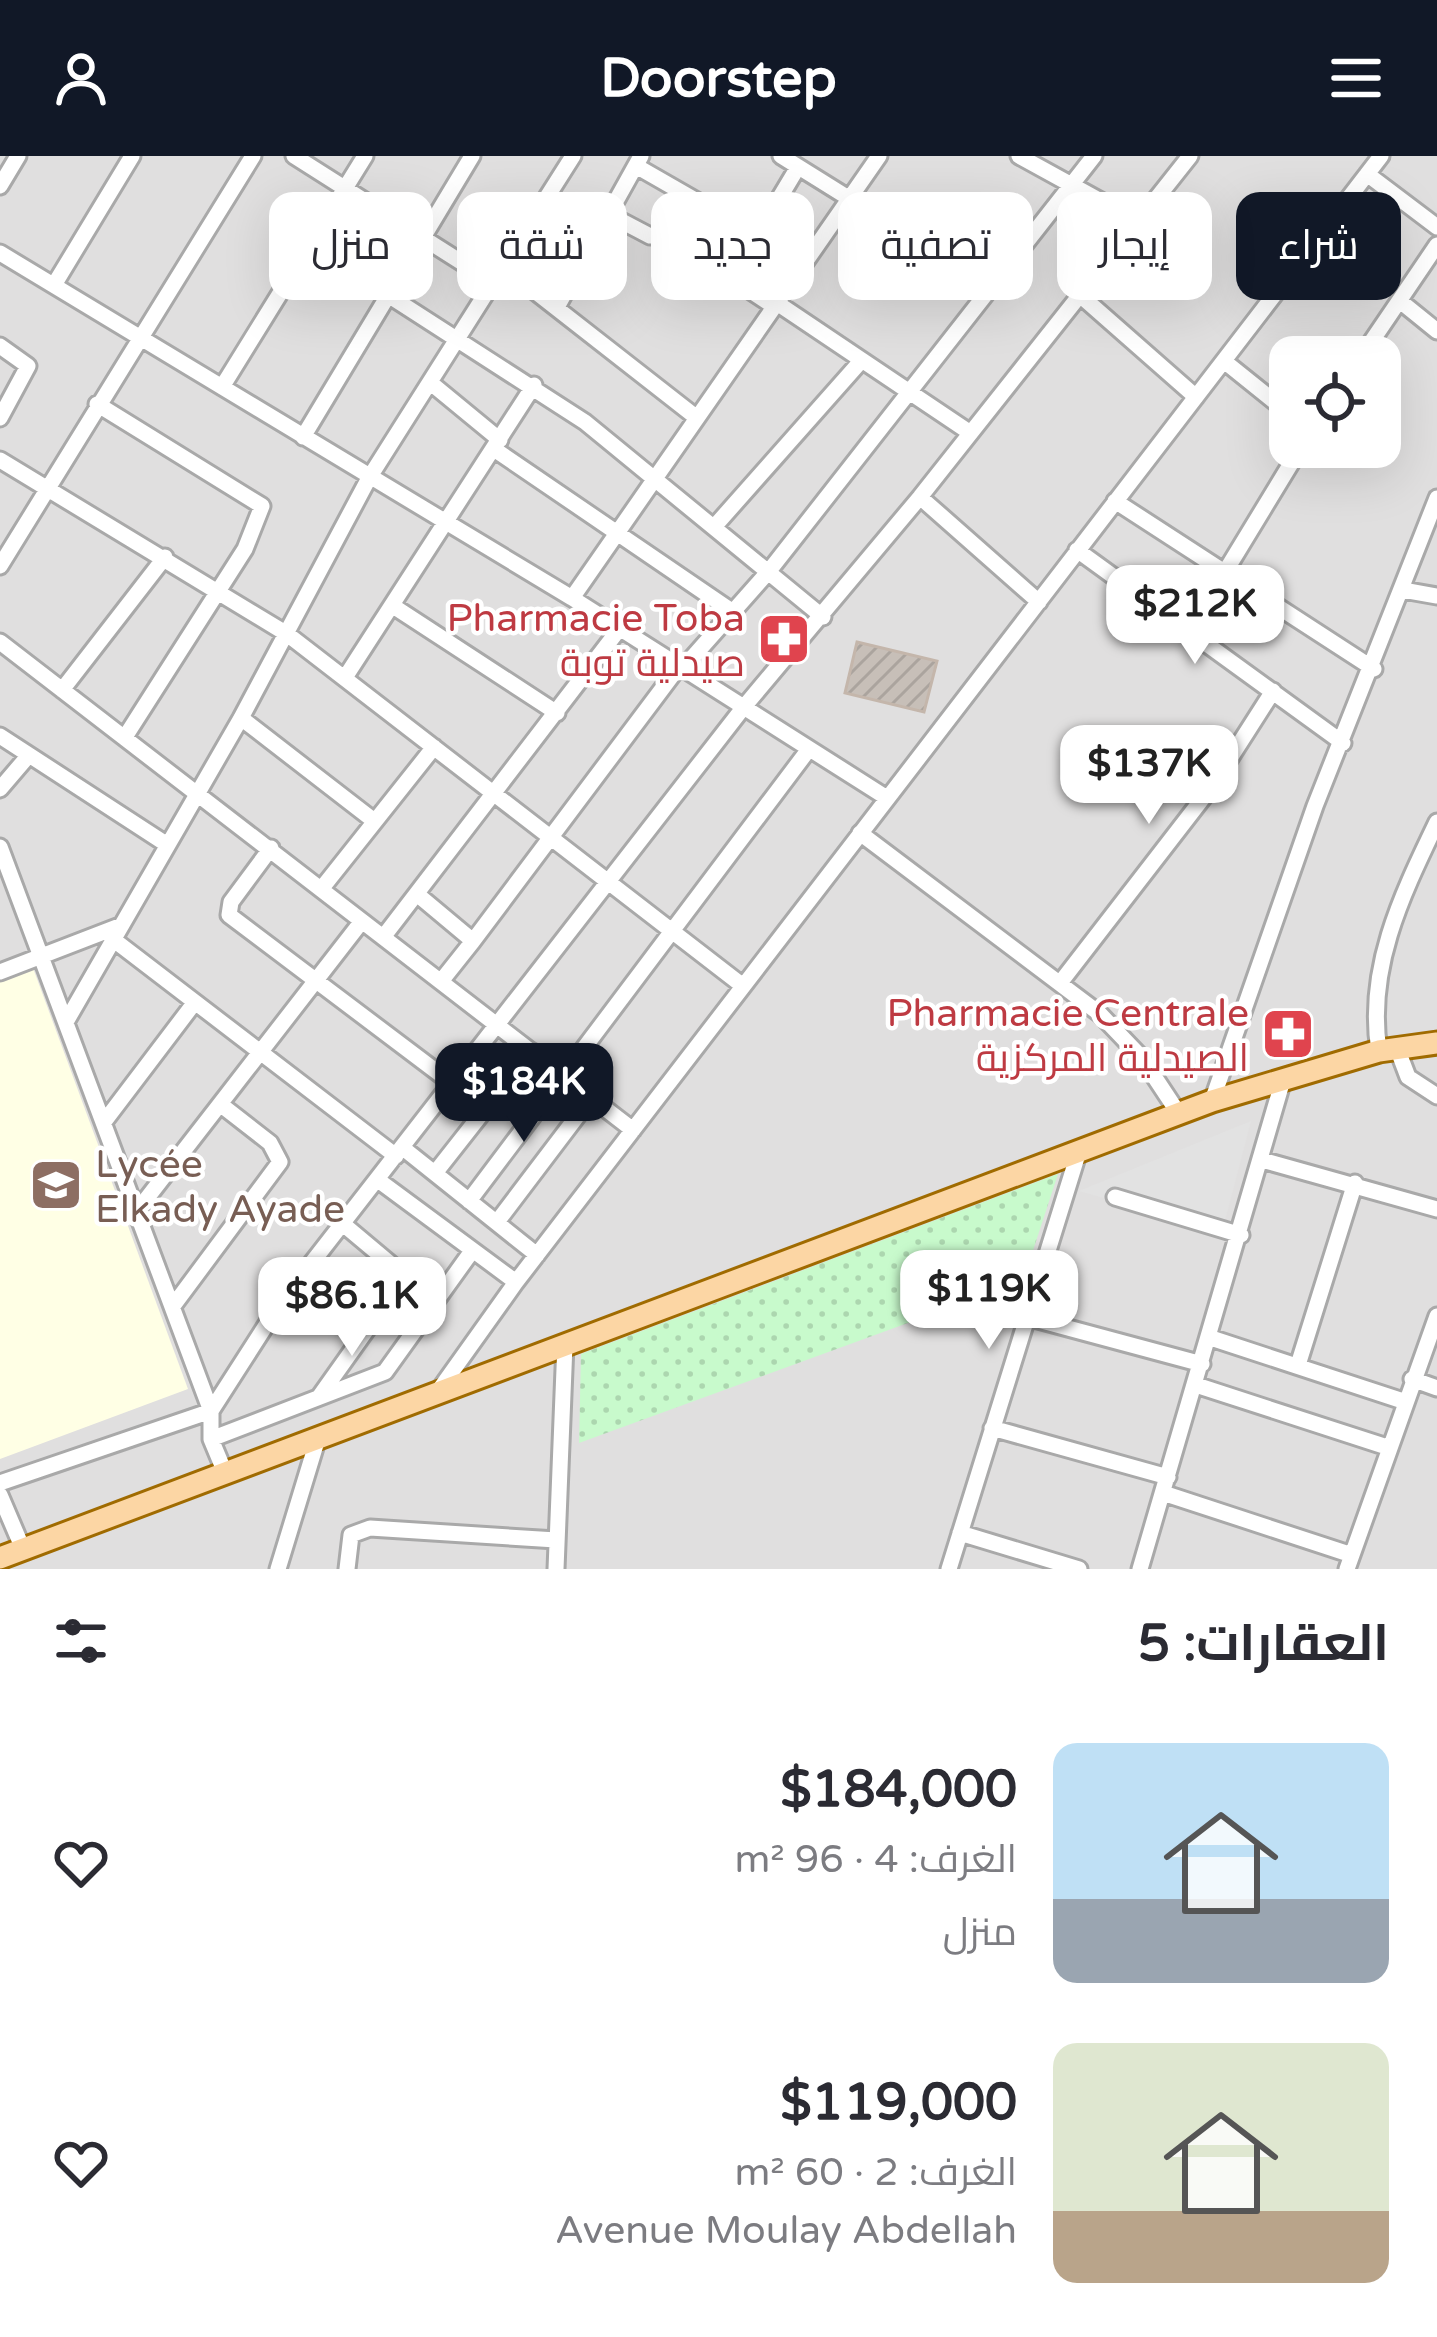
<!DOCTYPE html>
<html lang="ar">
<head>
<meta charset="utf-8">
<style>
  :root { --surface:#fff; --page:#f2f2f3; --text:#2b2b33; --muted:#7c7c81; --accent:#111827 }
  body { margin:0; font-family:"Varela Round",Cairo,sans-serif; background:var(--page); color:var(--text); direction:rtl; height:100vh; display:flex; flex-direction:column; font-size:45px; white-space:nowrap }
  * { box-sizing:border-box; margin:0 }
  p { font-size:39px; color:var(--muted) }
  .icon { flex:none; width:66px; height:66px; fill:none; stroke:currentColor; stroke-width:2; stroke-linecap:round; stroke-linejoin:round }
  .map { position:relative; height:1413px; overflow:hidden; direction:ltr }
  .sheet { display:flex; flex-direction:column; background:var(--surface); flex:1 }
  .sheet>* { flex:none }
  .banner { position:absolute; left:36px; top:36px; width:1365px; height:108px; direction:rtl; display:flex; gap:24px }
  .buttons { position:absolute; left:1269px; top:180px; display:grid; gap:24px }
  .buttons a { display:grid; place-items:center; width:132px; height:132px; border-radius:24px; background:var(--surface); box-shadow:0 12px 48px #0002; font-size:60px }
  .price { position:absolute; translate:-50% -102px; padding:0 27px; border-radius:24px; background:#fff; color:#222; font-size:39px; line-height:78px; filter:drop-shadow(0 3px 6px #0008) }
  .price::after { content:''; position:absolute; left:50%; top:72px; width:36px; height:27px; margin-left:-18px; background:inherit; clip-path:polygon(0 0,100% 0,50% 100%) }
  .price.current { background:var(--accent); color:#fff }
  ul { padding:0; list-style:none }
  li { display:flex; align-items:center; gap:36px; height:300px; padding:0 48px }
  li span { display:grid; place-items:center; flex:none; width:336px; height:240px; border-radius:24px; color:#555 }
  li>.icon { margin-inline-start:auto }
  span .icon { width:144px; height:144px; fill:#fffc; stroke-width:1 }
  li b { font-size:51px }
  h2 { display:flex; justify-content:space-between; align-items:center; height:144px; padding:0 48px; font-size:51px }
  .pill { padding:0 42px; border-radius:24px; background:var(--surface); box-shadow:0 12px 48px #0002; font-size:42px; line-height:108px }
  .pill.current { background:var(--accent); color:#fff }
  header { display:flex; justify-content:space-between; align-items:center; height:156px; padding:0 48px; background:var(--accent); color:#fff; font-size:54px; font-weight:700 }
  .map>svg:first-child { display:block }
  .residential { fill:#e0dfdf; fill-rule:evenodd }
  .education { fill:#ffffe5 }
  .park { fill:url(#park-dots) }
  .parking { fill:#e2e2e2 }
  .building { fill:url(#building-hatch); stroke:#c4b6ab; stroke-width:3 }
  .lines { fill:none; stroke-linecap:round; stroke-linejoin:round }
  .minor-casing { stroke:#a9a9a9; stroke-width:21 }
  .major-casing { stroke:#a06b00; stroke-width:27 }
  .minor { stroke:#fff; stroke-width:15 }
  .major { stroke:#fcd6a4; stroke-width:21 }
  .labels { text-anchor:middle; stroke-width:9; stroke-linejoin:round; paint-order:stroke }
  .health-label { font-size:39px; fill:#be3a42; stroke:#fff; text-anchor:end }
  .education-label { font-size:39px; fill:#785e54; stroke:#fff; text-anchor:start }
</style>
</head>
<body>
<header><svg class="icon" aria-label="menu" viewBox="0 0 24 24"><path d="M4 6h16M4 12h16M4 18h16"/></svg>Doorstep<svg class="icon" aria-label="person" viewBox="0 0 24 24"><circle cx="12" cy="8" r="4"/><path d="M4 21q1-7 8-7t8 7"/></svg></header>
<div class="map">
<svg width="1437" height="1413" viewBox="0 0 1437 1413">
  <defs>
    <pattern id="park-dots" width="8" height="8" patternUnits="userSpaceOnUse" patternTransform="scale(3)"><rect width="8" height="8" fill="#c8facc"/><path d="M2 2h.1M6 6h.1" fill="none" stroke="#acd6af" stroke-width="1.8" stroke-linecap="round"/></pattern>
    <pattern id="building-hatch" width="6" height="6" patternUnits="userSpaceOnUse" patternTransform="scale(3)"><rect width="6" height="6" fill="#c7bfb8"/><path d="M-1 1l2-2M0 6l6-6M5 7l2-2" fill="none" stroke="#aba49e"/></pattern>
  </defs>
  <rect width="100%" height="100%" fill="#f2efe9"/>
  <path class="residential" d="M 0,0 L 1437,0 L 1437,1413 L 0,1413 ZM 1290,201 L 1380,201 L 1380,291 L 1290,291 Z"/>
  <path class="education" d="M 33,812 L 188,1233 L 0,1303 L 0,824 Z"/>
  <path class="park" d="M 1058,1018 L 1023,1125 L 579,1287 L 581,1198 Z"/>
  <path class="parking" d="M 1251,965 L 1222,1076 L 1079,1035 Z"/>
  <path class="building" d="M 857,486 L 937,505 L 924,556 L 845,537 Z"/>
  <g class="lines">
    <g class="minor-casing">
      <path id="minor" d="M 294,0 L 494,127
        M 781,0 L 850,43
        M 1019,0 L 1139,66
        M 636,10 L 758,80
        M 1367,18 L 1437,71
        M 0,30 L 18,0
        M 610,59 L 650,80
        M 0,97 L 572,442 L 887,642
        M 505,112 L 697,262
        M 54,129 L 132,0
        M 388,139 L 585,266 L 823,461
        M 1080,139 L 1196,241
        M 1400,145 L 1437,175
        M 777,147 L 969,276
        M 557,151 L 641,0
        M 775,151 L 737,126 L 737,113 L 798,11
        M 0,190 L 28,210 L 0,262
        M 1361,201 L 1437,89
        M 1224,205 L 1290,258
        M 432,228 L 500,284
        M 222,231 L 365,0
        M 97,248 L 262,350 L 245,393 L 125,581
        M 303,281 L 472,0
        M 494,293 L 733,456
        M 0,304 L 287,478 L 743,830
        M 920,341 L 1039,446
        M 1115,345 L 1374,513
        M 714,371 L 861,205
        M 1077,394 L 1343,587
        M 0,410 L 253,0
        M 1225,416 L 1301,291
        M 1403,434 L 1437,440
        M 572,442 L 879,0
        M 393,450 L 557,557
        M 0,486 L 633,974
        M 684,511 L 769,415 L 1094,0
        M 346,520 L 534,229
        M 62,534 L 165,401
        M 241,562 L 373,664
        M 0,580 L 166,688
        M 0,633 L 29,599
        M 860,677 L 1100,858 L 1142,902 L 1179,958
        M 0,691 L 211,1255 L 211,1283 L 226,1319
        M 271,692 L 231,746 L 229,759 L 453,928
        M 322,732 L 434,591
        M 418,739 L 473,785 L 442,824
        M 384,780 L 620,472
        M 114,784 L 396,1000
        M 473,785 L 680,509
        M 0,816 L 122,769
        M 1060,827 L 1213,629 L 1273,535
        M 66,866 L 241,562 L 369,322 L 573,0
        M 1397,892 L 1408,921 L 1437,940
        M 1379,895 C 1366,812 1402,739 1437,666
        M 1212,945 L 1315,650 L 1437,342
        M 104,966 L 195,846
        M 403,992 L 537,1099
        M 1262,1004 L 1437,1053
        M 435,1017 L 531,895
        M 378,1024 L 516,1126
        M 1115,1041 L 1241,1079
        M 469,1045 L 809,593
        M 137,1055 L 220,948
        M 497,1066 L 591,942
        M 173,1150 L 280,1006 L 270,987 L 220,948 L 362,765
        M 1027,1161 L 1202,1208
        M 1211,1182 L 1403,1245
        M 1298,1209 L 1355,1027
        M 1412,1223 L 1437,1232
        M 1196,1229 L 1387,1291
        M 439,1234 L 516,1126 L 1381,0
        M 319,1241 L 405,1120 L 343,1068
        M 992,1272 L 1168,1321
        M 211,1283 L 385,1216 L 472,1095
        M 0,1327 L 211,1255 L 279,1149 L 743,552 L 920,341 L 1190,0
        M 1163,1337 L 1352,1399
        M 0,1339 L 23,1393
        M 960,1377 L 1079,1413
        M 278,1413 L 318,1282
        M 347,1413 L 351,1379 L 370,1372 L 556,1384
        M 556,1413 L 565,1188
        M 949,1413 L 1079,995
        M 1140,1413 L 1283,924
        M 1347,1413 L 1437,1160"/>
    </g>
    <g class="major-casing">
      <path id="major" d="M 0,1402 L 1212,945 L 1379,895 L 1437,887"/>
    </g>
    <use href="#minor" class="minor"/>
    <use href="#major" class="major"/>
  </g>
  <defs>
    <g id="pharmacy-square" transform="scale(2.7)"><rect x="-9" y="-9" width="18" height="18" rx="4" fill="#e0444e" stroke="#fff"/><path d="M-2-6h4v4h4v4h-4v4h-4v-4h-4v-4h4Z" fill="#fff"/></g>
    <g id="school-square" transform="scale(2.7)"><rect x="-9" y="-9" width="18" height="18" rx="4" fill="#8d6e63" stroke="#fff"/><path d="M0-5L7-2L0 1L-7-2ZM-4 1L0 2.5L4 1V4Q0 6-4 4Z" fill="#fff"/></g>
  </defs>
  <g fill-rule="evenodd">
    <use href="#pharmacy-square" x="784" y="483"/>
    <use href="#pharmacy-square" x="1288" y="878"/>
    <use href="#school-square" x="56" y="1029"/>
  </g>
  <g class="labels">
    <g class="health-label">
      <text x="745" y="475">Pharmacie Toba<tspan x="745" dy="45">صيدلية توبة</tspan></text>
      <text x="1249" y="870">Pharmacie Centrale<tspan x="1249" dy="45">الصيدلية المركزية</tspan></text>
    </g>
    <g class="education-label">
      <text x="95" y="1021">Lycée<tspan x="95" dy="45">Elkady Ayade</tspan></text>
    </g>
  </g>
</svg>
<div class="buttons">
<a><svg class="icon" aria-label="locate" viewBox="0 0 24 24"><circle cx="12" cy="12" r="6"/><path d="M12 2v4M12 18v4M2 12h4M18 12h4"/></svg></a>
</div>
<b class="price" style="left:1195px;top:511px">$212K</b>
<b class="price" style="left:1149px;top:671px">$137K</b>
<b class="price current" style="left:524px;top:989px">$184K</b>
<b class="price" style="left:989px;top:1196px">$119K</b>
<b class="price" style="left:352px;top:1203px">$86.1K</b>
<div class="banner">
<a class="pill current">شراء</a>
<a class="pill">إيجار</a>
<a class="pill">تصفية</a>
<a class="pill">جديد</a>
<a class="pill">شقة</a>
<a class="pill">منزل</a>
</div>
</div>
<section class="sheet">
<h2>العقارات: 5<svg class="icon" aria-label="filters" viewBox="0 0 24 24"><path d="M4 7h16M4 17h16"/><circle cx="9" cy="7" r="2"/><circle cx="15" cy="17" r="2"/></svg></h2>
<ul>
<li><span style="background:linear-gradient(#bfe0f5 65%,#9aa5b1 0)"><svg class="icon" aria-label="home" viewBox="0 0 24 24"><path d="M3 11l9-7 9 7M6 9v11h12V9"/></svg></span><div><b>$184,000</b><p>الغرف: 4 · 96 m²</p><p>منزل</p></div><svg class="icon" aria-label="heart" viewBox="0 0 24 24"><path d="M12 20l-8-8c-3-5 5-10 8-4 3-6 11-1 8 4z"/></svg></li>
<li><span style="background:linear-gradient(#dfe7d0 70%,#b9a48a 0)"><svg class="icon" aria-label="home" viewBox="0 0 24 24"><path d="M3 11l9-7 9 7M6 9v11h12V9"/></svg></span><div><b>$119,000</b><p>الغرف: 2 · 60 m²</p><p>Avenue Moulay Abdellah</p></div><svg class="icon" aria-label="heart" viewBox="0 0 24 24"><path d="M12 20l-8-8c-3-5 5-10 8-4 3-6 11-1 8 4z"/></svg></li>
</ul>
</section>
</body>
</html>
